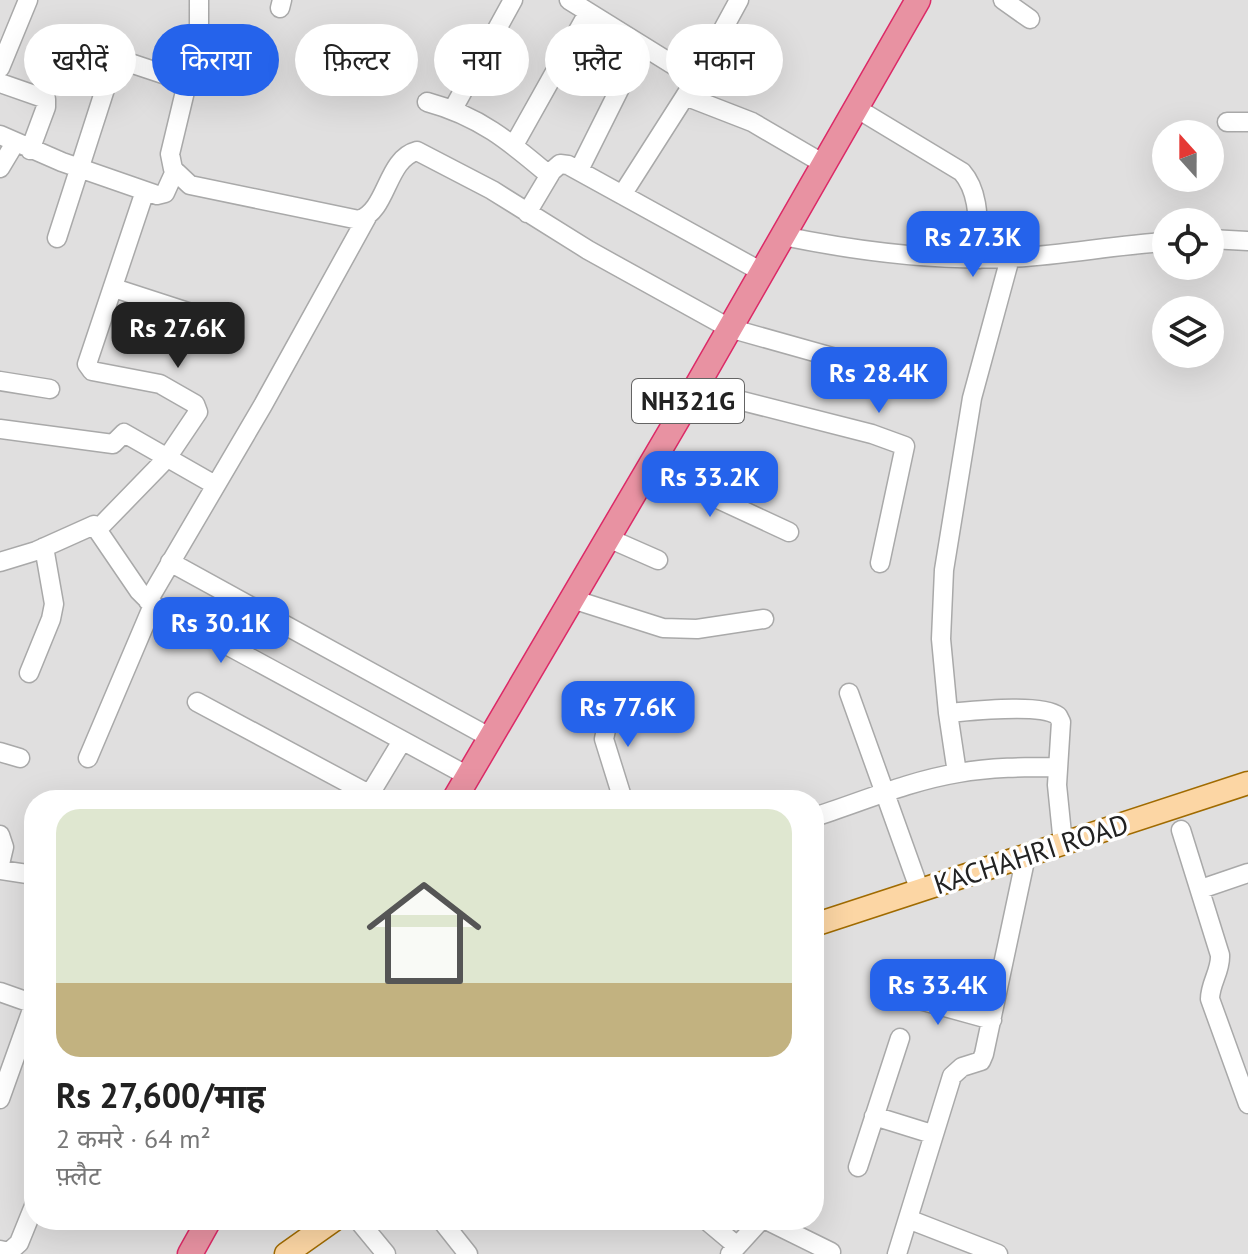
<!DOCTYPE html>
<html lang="hi">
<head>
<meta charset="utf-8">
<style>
  :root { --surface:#fff; --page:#f2f2f2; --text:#222; --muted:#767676; --line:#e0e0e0; --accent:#2563eb }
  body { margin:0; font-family:"PT Sans","Noto Sans Devanagari",sans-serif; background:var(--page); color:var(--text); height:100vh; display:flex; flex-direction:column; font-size:30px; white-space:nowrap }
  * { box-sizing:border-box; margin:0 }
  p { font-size:26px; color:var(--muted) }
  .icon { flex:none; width:44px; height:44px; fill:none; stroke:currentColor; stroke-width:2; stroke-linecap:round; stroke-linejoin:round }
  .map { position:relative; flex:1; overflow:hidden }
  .sheet { position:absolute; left:24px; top:790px; width:800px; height:440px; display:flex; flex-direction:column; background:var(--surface); border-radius:32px; box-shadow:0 8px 32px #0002 }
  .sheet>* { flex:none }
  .hud { position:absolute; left:24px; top:24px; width:800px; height:72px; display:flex; gap:16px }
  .needle { width:52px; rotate:339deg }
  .controls { position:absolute; left:1152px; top:120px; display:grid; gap:16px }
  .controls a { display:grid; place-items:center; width:72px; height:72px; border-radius:50%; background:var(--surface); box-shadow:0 8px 32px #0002; font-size:40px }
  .price { position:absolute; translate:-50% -68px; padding:0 18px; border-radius:16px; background:var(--accent); color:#fff; font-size:26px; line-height:52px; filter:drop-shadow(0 2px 4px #0008) }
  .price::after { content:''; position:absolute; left:50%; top:48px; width:24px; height:18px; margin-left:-12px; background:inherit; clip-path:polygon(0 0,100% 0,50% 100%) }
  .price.current { background:#222; color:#fff }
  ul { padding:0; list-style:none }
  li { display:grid; align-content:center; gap:16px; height:424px; padding:0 32px }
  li+li { border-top:2px solid var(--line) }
  li span { display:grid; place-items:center; height:248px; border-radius:24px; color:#555 }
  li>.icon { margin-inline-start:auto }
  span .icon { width:144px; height:144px; fill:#fffc; stroke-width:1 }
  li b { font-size:34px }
  .tag { padding:0 28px; border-radius:36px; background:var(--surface); box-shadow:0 8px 32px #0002; font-size:28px; line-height:72px }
  .tag.current { background:var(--accent); color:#fff }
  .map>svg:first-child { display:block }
  .residential { fill:#e0dfdf; fill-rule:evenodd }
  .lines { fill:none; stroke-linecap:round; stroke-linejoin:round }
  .minor-casing { stroke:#a9a9a9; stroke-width:21 }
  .major-casing { stroke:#a06b00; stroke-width:25 }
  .highway-casing { stroke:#dc2a67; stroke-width:27 }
  .minor { stroke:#fff; stroke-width:18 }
  .major { stroke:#fcd6a4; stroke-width:22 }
  .highway { stroke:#e892a2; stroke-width:24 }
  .labels { text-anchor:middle; stroke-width:7; stroke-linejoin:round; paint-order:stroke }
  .shield { fill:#fff; stroke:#646464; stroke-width:2 }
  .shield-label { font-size:26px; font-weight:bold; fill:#222 }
  .street-label { font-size:28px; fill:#222; stroke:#fff }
</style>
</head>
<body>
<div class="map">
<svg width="1248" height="1254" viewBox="0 0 1248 1254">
  <rect width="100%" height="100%" fill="#f2efe9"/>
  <path class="residential" d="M 0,0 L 1248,0 L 1248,1254 L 0,1254 ZM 1166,134 L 1210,134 L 1210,178 L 1166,178 ZM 1166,222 L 1210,222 L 1210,266 L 1166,266 ZM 1166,310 L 1210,310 L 1210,354 L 1166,354 ZM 34,800 L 814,800 L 814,1220 L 34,1220 Z"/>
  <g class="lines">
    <g class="minor-casing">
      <path id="minor" d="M 199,0 L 199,33 L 170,154 L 173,169 L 190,185 L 359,220 C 388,210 386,159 417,151 L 492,190 L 588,250 L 729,328 L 900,376
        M 569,0 L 696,79
        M 1003,0 L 1030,19
        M 280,8 L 282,0
        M 115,58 L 187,82
        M 0,68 L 28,0
        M 0,83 L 46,99 L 46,107 L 30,150
        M 685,96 L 752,122 L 824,164
        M 427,102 C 479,116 509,141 549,175
        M 856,108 L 962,172 C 982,195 977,230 979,259
        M 453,109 L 513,0
        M 1227,122 L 1248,122
        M 0,135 L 62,162 L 157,195 L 165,193 L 175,171
        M 514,145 L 588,13
        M 0,168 L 15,143
        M 579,170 L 641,46
        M 622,195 L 696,79 L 739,0
        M 527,213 L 552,171 L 560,164 L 568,165 L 762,272
        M 783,236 C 856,251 933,261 1008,258 C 1061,256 1113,245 1166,242
        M 57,238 L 116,55 L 112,47 L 87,39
        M 1210,239 L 1248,241
        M 114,288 L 191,313
        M 0,381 L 50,389
        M 695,389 L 872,434 L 905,446 L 880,563
        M 0,429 L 113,444 L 124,433 L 215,485
        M 649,467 L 789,532
        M 98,529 L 167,458 L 198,412 L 195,404 L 160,384 L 92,371 L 87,364 L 145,191
        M 608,538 L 658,560
        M 0,562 L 36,551 L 94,525 L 139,591 L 153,605 L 468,776
        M 170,562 L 491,738
        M 572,599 L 663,628 L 697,629 L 764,619
        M 148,601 L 263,405 L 367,217
        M 29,673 L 51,619 L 54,604 L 44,547
        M 849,693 L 920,891
        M 613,697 L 604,739 L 623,800
        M 197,702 L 365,792 L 373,789 L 402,741
        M 948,713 C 972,711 1041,703 1058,716 L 1061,722 L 1057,785 L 1063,844
        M 0,752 L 20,758
        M 88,758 L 153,605
        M 957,773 L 948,713 L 941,639 L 944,570 L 972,398 L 1010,258
        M 814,817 C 861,802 909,781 958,773 C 991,767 1024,767 1058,767
        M 1181,830 L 1220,955 C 1221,971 1210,983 1210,999 L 1248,1104
        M 0,835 L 4,847 L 0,864
        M 0,870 L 34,875
        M 1201,889 L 1248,873
        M 0,992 L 34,1004
        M 894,993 L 992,1020
        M 0,1099 L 34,1004
        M 874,1116 L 932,1134
        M 858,1167 L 900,1038
        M 908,1219 L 998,1254
        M 358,1220 L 386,1254
        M 441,1220 L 468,1254
        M 706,1220 L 737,1246
        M 766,1220 L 831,1252
        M 0,1250 L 9,1252 L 19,1243 L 34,1206
        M 730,1254 L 761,1220
        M 897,1254 L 952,1076 L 962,1067 L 981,1061 L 984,1054 L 1026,856"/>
    </g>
    <g class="major-casing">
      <path id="major" d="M 814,925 L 1248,783
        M 286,1254 L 334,1220"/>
    </g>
    <g class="highway-casing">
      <path id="highway" d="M 454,800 L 683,410 L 918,0
        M 190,1254 L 209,1220"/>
    </g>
    <use href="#minor" class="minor"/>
    <use href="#major" class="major"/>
    <use href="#highway" class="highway"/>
  </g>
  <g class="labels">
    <rect class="shield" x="632" y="379" width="112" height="44" rx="6"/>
    <g class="shield-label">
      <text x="688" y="410">NH321G</text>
    </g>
    <g class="street-label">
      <text transform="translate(1031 854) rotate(-18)" y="10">KACHAHRI ROAD</text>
    </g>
  </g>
</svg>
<div class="controls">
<a><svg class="needle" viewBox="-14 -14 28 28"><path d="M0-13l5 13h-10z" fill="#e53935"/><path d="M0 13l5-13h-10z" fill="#767676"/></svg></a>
<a><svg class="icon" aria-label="locate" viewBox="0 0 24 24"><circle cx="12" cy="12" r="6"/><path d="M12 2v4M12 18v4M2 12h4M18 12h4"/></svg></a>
<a><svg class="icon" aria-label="layers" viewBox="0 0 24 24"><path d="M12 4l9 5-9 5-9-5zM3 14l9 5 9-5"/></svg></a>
</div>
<b class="price" style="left:973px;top:279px">Rs 27.3K</b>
<b class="price current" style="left:178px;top:370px">Rs 27.6K</b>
<b class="price" style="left:879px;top:415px">Rs 28.4K</b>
<b class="price" style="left:710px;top:519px">Rs 33.2K</b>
<b class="price" style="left:221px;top:665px">Rs 30.1K</b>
<b class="price" style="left:628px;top:749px">Rs 77.6K</b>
<b class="price" style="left:938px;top:1027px">Rs 33.4K</b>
<div class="hud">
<a class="tag">खरीदें</a>
<a class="tag current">किराया</a>
<a class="tag">फ़िल्टर</a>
<a class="tag">नया</a>
<a class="tag">फ़्लैट</a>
<a class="tag">मकान</a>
</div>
<section class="sheet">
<ul>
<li><span style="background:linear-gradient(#dfe7d0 70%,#c2b280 0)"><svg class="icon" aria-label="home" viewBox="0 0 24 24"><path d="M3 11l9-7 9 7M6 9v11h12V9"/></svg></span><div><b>Rs 27,600/माह</b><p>2 कमरे · 64 m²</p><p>फ़्लैट</p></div></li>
</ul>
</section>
</div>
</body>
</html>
